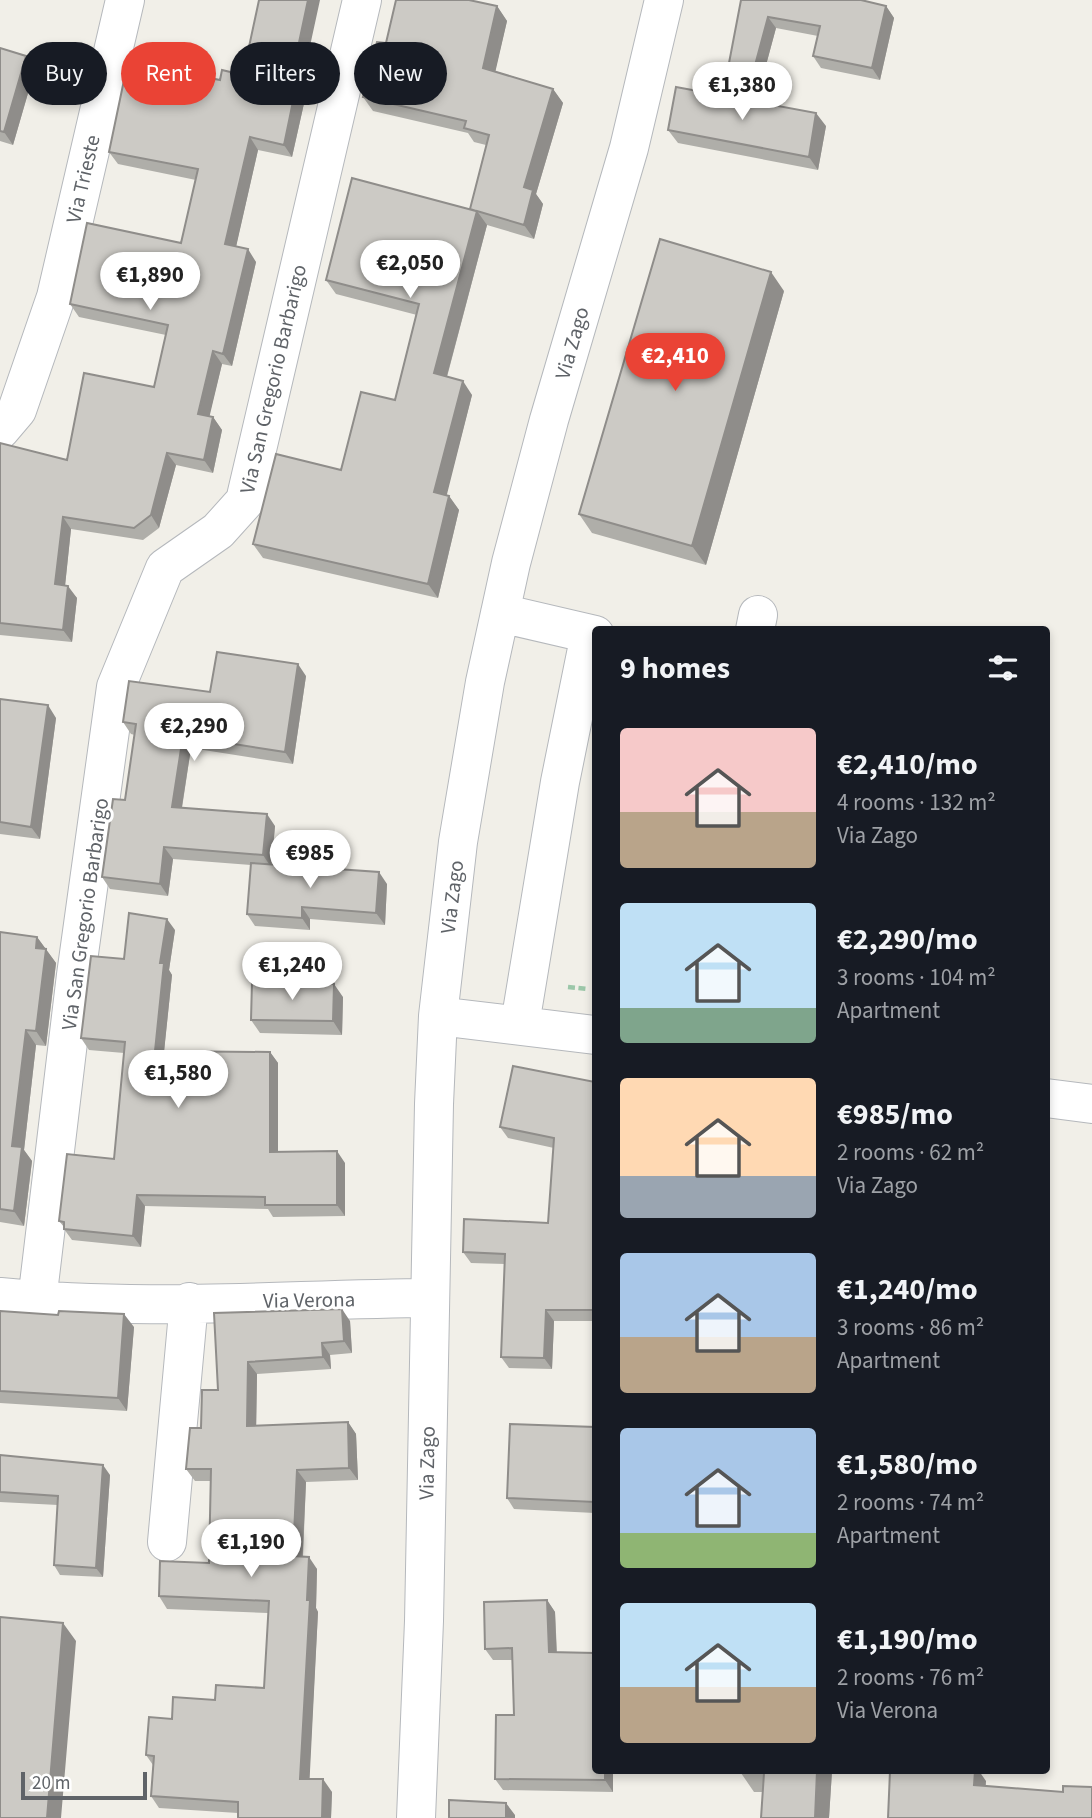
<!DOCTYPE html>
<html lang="en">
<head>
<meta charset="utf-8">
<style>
  :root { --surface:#171b24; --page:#242831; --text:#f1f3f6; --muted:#9ea1a6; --accent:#ea4335 }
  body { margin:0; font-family:"Source Sans 3",sans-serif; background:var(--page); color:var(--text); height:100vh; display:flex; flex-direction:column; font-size:26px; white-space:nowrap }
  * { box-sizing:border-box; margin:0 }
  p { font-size:23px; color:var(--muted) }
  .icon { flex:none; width:38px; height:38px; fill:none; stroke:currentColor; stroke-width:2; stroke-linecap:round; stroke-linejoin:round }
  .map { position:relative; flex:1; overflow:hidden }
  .side { position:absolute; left:592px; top:626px; width:458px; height:1148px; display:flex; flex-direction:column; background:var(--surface); border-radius:7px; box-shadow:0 4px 10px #0003 }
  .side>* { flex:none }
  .top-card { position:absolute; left:21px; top:42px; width:466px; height:63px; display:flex; gap:14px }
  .scale { position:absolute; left:21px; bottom:18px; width:126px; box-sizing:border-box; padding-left:7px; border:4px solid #5f6368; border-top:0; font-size:19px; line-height:24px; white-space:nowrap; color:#5f6368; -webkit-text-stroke:5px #fff; paint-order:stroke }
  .price { position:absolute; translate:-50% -60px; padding:0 16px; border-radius:24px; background:#fff; color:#222; font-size:23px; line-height:46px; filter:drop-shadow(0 2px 4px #0008) }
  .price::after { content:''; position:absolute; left:50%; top:42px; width:21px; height:16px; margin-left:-10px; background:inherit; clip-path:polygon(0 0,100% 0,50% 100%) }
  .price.selected { background:var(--accent); color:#fff }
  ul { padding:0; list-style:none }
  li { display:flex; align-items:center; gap:21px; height:175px; padding:0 28px }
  li span { display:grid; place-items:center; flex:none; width:196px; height:140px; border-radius:7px; color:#555 }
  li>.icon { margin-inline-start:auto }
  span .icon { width:84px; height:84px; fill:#fffc; stroke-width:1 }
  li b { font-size:30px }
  h2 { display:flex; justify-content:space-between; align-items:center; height:84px; padding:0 28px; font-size:30px }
  .chip { padding:0 24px; border-radius:32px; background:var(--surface); box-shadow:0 4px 10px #0003; font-size:24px; line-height:63px }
  .chip.selected { background:var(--accent); color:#fff }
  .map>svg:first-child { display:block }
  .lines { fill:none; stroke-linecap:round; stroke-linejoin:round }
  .minor-casing { stroke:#b5b8bc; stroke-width:40 }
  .path { stroke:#9cc7a9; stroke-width:4.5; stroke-dasharray:7 3.5; stroke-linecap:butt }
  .minor { stroke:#fff; stroke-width:38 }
  .wall { fill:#afaea9 }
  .shaded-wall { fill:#8f8d8a }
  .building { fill:#cccac5; stroke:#8f8d8a; stroke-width:2 }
  .labels { text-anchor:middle; stroke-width:6; stroke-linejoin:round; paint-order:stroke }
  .street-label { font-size:21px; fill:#5f6368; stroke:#fff }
</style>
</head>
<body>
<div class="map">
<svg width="1092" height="1818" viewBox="0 0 1092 1818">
  <rect width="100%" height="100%" fill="#f1efe8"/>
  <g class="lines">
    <g class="minor-casing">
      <path id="minor" d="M 0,430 L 17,410 L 56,297 L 125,0
        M 500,613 L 595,635
        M 755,630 L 758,615
        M 438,1016 L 595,1035
        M 520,1024 L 560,782 L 590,634
        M 1046,1098 L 1092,1104
        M 0,1297 C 142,1312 288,1299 430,1298
        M 37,1301 L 76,975 L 116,687 L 165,568 L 218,531 L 245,501 L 362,0
        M 167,1542 L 189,1302
        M 416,1818 L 424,1621 L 434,1104 L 438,1016 L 458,842 L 485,682 L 511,563 L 549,420 L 629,148 L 664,0"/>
    </g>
    <path class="path" d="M 568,987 L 587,989"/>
    <use href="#minor" class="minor"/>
  </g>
  <path class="wall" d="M 741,0 L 886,6 L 894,18 L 880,80 L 821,68 L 813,56 L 818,36 L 776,28 L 762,80 L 738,75 L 729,63 Z
    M 497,6 L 507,21 L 495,71 L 553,89 L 563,103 L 536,194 L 543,204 L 534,239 L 487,225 L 447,377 L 472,395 L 446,495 L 449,496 L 459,510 L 438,598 L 263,558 L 253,544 L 341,470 L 395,400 L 417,315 L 336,294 L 326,280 L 470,209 L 486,145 L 474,142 L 468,133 L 373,111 L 363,97 L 386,43 Z
    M 0,48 L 35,69 L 13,145 L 0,141 Z
    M 220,80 L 300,92 L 305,99 L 292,157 L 258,150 L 236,246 L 256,262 L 232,366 L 222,364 L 209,416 L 213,417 L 222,430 L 213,473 L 176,465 L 159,528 L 143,540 L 71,529 L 65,585 L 77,598 L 72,642 L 0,635 L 0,443 L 67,460 L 154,387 L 166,335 L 79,317 L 70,304 L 181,243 L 196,180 L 118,164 L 109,152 Z
    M 826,126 L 818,170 L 678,143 L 668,130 Z
    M 784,291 L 706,565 L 592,533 L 579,514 Z
    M 306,676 L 293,764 L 191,748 L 182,808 L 275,826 L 272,864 L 387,884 L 385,925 L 310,919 L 310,930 L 255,926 L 247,914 L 251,865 L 173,859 L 168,896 L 110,889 L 102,877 L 125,800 L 135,735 L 131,734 L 123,722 L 210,692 Z
    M 0,699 L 56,718 L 40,839 L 0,834 Z
    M 175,930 L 169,970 L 172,975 L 164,1051 L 270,1052 L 278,1063 L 278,1152 L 345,1163 L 345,1216 L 273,1217 L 268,1209 L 145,1206 L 141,1247 L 72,1240 L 64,1229 L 64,1227 L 59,1221 L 114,1159 L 124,1053 L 89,1050 L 81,1038 L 124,959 Z
    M 0,932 L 37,937 L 56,963 L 46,1046 L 36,1045 L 24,1150 L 32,1161 L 24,1226 L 0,1222 Z
    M 343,997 L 342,1035 L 260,1033 L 251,1020 Z
    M 595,1082 L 595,1321 L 554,1321 L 552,1369 L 509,1368 L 501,1357 L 505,1264 L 471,1263 L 463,1252 L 548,1223 L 554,1148 L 508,1138 L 500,1127 Z
    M 0,1311 L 134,1327 L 127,1411 L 0,1403 Z
    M 214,1313 L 350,1321 L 352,1353 L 330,1355 L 331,1369 L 257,1374 L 256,1426 L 348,1422 L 356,1434 L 358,1480 L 306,1482 L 303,1557 L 317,1569 L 316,1608 L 318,1612 L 309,1779 L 332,1792 L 331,1818 L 238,1818 L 238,1813 L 159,1808 L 151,1796 L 153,1765 L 146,1755 L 172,1719 L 215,1700 L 264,1688 L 268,1613 L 167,1609 L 159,1596 L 209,1563 L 211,1481 L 195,1481 L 186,1469 L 201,1428 L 218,1390 Z
    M 595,1427 L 595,1513 L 514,1509 L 507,1498 Z
    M 0,1455 L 110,1475 L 103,1577 L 60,1575 L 54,1565 L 58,1505 L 0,1502 Z
    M 547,1600 L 555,1612 L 557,1652 L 595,1771 L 613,1771 L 613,1792 L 503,1790 L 495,1779 L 514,1715 L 512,1660 L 493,1660 L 485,1649 Z
    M 741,1771 L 832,1771 L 829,1818 L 761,1818 L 763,1792 L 754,1792 L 741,1773 Z"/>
  <path class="shaded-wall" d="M 308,0 L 320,0 L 300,92 L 305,99 L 292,157 L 284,145 L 290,85 Z
    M 497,6 L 507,21 L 493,82 L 483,68 Z
    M 886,6 L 894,18 L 880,80 L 872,68 Z
    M 768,17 L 776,28 L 762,80 L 754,69 Z
    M 26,56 L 35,69 L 13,145 L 4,132 Z
    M 553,89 L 563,103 L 536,194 L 543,204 L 534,239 L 524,225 L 524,187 Z
    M 816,113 L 826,126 L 818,170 L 809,157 Z
    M 250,137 L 258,150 L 234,256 L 225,244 Z
    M 477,211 L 487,225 L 444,387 L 434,373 Z
    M 248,249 L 256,262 L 232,366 L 223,354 Z
    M 771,272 L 784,291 L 706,565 L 692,546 Z
    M 213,351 L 222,364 L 207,427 L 198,414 Z
    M 463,381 L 472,395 L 444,506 L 434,492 Z
    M 213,417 L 222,430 L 213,473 L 204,460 Z
    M 167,453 L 176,465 L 159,528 L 151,515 Z
    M 449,496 L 459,510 L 438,598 L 428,584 Z
    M 63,517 L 71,529 L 64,596 L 55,584 Z
    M 68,586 L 77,598 L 72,642 L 63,630 Z
    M 298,664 L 306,676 L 293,764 L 285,752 Z
    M 48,705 L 56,718 L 40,839 L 31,827 Z
    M 183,736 L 191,748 L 180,819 L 172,807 Z
    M 267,814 L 275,826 L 271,867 L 263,855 Z
    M 164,847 L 173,859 L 168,896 L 160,884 Z
    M 379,872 L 387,884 L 385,925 L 376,913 Z
    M 302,907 L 310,919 L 310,930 L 302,918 Z
    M 167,919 L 175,930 L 169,970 L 172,975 L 163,1062 L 155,1051 L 160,963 Z
    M 37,937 L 56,963 L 46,1046 L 36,1031 L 36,948 Z
    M 334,984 L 343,997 L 342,1035 L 333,1021 Z
    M 26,1030 L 36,1045 L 24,1150 L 32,1161 L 24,1226 L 14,1211 L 12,1146 Z
    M 270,1052 L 278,1063 L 278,1163 L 270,1152 Z
    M 337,1151 L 345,1163 L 345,1216 L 337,1205 Z
    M 137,1195 L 145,1206 L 141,1247 L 133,1236 Z
    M 342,1309 L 350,1321 L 352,1353 L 344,1341 Z
    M 546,1310 L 554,1321 L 552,1369 L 544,1358 Z
    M 124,1314 L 134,1327 L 127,1411 L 118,1398 Z
    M 322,1343 L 330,1355 L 331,1369 L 323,1357 Z
    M 248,1362 L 257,1374 L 256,1438 L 247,1426 Z
    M 348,1422 L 356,1434 L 358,1480 L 349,1468 Z
    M 103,1465 L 110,1475 L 103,1577 L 96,1568 Z
    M 297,1470 L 306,1482 L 302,1568 L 293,1556 Z
    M 309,1557 L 317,1569 L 316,1608 L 318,1612 L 309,1791 L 300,1779 Z
    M 547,1600 L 555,1612 L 557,1664 L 549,1652 Z
    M 63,1623 L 76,1641 L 61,1818 L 47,1818 Z
    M 605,1771 L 613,1771 L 613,1792 L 605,1780 Z
    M 817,1771 L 832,1771 L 829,1818 L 815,1818 Z
    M 975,1771 L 979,1771 L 986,1781 L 985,1801 L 974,1785 Z
    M 323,1779 L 332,1792 L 331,1818 L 322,1818 Z
    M 506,1803 L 515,1815 L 515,1818 L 506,1818 Z"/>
  <path class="building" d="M 259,0 L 308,0 L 290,85 L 296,87 L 284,145 L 250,137 L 225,244 L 248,249 L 223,354 L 213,351 L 198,414 L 213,417 L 204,460 L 167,453 L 151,515 L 134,528 L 63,517 L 55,584 L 68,586 L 63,630 L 0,623 L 0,443 L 67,460 L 84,373 L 154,387 L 168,325 L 70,304 L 87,223 L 181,243 L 198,169 L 109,152 L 128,61 L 220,80 L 222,70 L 243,75 Z
    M 396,0 L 469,0 L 497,6 L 483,68 L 553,89 L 524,187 L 533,190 L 524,225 L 477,211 L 434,373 L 463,381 L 434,492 L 449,496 L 428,584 L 253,544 L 276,454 L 341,470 L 361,392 L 395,400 L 419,304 L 326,280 L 352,178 L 476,211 L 470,209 L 489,135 L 464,128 L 466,121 L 363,97 L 377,42 L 386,43 Z
    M 741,0 L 861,0 L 886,6 L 872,68 L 813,56 L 820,26 L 768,17 L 754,69 L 729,63 Z
    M 0,48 L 26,56 L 4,132 L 0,131 Z
    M 676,87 L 816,113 L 809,157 L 668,130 Z
    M 660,239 L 771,272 L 692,546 L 579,514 Z
    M 217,652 L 298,664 L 285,752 L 183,736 L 172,807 L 267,814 L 263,855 L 164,847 L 160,884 L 102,877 L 113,799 L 125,800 L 136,724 L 123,722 L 129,681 L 210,692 Z
    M 0,699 L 48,705 L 31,827 L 0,822 Z
    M 251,863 L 379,872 L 376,913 L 302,907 L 302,918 L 247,914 Z
    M 129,913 L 167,919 L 160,963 L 164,963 L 155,1051 L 270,1052 L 270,1152 L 337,1151 L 337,1205 L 265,1205 L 265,1197 L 137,1195 L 133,1236 L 64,1229 L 64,1222 L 59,1221 L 67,1154 L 114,1159 L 125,1042 L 81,1038 L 91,956 L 124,959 Z
    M 0,932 L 37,937 L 36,948 L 46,949 L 36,1031 L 26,1030 L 12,1146 L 22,1147 L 14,1211 L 0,1209 Z
    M 252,982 L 334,984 L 333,1021 L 251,1020 Z
    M 513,1066 L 595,1082 L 595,1310 L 546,1310 L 544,1358 L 501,1357 L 505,1254 L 463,1252 L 464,1219 L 548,1223 L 554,1138 L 500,1127 Z
    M 342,1309 L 344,1341 L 322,1343 L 323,1357 L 248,1362 L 247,1426 L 348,1422 L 349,1468 L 297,1470 L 293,1556 L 309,1557 L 307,1600 L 310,1600 L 300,1779 L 323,1779 L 322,1818 L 238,1818 L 238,1802 L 151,1796 L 154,1756 L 146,1755 L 149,1717 L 172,1719 L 173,1697 L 215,1700 L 216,1685 L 264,1688 L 269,1601 L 159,1596 L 160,1561 L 209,1563 L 211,1469 L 186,1469 L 190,1428 L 201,1428 L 202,1390 L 218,1390 L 214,1313 Z
    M 0,1311 L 58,1315 L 59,1311 L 124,1314 L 118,1398 L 0,1391 Z
    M 510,1424 L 595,1427 L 595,1502 L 507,1498 Z
    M 0,1455 L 103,1465 L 96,1568 L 54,1565 L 58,1496 L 0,1492 Z
    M 547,1600 L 549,1652 L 595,1653 L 595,1771 L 605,1771 L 605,1780 L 495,1779 L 496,1715 L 514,1715 L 512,1648 L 485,1649 L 484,1602 Z
    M 0,1617 L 63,1623 L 47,1818 L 0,1818 Z
    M 741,1771 L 817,1771 L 815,1818 L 761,1818 L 764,1773 L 741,1773 Z
    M 890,1771 L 975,1771 L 974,1785 L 1063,1792 L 1063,1786 L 1092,1787 L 1092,1818 L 888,1818 Z
    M 449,1800 L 506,1803 L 506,1818 L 449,1818 Z"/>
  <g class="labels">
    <g class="street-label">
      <text transform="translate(83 179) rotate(-77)" y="7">Via Trieste</text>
      <text transform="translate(572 343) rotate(-74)" y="7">Via Zago</text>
      <text transform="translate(273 379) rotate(-77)" y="7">Via San Gregorio Barbarigo</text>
      <text transform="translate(452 897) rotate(-83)" y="7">Via Zago</text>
      <text transform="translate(85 914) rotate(-82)" y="7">Via San Gregorio Barbarigo</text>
      <text transform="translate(309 1300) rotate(-1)" y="7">Via Verona</text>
      <text transform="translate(427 1463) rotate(-89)" y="7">Via Zago</text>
    </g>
  </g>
</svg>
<div class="scale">20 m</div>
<b class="price" style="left:742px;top:122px">€1,380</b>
<b class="price" style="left:410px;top:300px">€2,050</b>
<b class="price" style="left:150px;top:312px">€1,890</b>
<b class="price selected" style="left:675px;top:393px">€2,410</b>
<b class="price" style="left:194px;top:763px">€2,290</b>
<b class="price" style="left:310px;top:890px">€985</b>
<b class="price" style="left:292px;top:1002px">€1,240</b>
<b class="price" style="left:178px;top:1110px">€1,580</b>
<b class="price" style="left:251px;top:1579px">€1,190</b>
<div class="top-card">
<a class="chip">Buy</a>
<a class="chip selected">Rent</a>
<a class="chip">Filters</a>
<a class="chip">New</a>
</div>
<section class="side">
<h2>9 homes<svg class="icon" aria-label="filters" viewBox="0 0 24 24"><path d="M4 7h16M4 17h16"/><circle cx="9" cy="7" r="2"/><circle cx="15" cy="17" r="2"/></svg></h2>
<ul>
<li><span style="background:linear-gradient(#f6c9c9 60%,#b9a48a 0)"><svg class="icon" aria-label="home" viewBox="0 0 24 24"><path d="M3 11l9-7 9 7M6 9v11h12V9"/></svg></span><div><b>€2,410/mo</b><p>4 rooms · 132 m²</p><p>Via Zago</p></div></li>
<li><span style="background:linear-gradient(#bfe0f5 75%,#7fa58c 0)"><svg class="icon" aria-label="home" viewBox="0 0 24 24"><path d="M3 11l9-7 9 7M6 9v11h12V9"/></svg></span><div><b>€2,290/mo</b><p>3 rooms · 104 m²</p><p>Apartment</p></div></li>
<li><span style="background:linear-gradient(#ffd9b3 70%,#9aa5b1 0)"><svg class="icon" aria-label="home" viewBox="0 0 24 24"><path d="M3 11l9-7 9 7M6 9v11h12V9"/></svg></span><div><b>€985/mo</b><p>2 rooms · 62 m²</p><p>Via Zago</p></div></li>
<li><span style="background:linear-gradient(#a9c7e8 60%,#b9a48a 0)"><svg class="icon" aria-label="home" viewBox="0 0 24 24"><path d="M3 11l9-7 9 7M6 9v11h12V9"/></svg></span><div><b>€1,240/mo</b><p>3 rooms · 86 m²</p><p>Apartment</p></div></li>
<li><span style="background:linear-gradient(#a9c7e8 75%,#8fb573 0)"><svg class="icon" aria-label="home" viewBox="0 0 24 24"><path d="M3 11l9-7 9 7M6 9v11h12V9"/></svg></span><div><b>€1,580/mo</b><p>2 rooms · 74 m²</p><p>Apartment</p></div></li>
<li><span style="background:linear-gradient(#bfe0f5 60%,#b9a48a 0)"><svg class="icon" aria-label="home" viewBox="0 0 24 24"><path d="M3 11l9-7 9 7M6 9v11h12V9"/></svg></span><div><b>€1,190/mo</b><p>2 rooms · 76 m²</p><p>Via Verona</p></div></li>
</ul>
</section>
</div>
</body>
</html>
